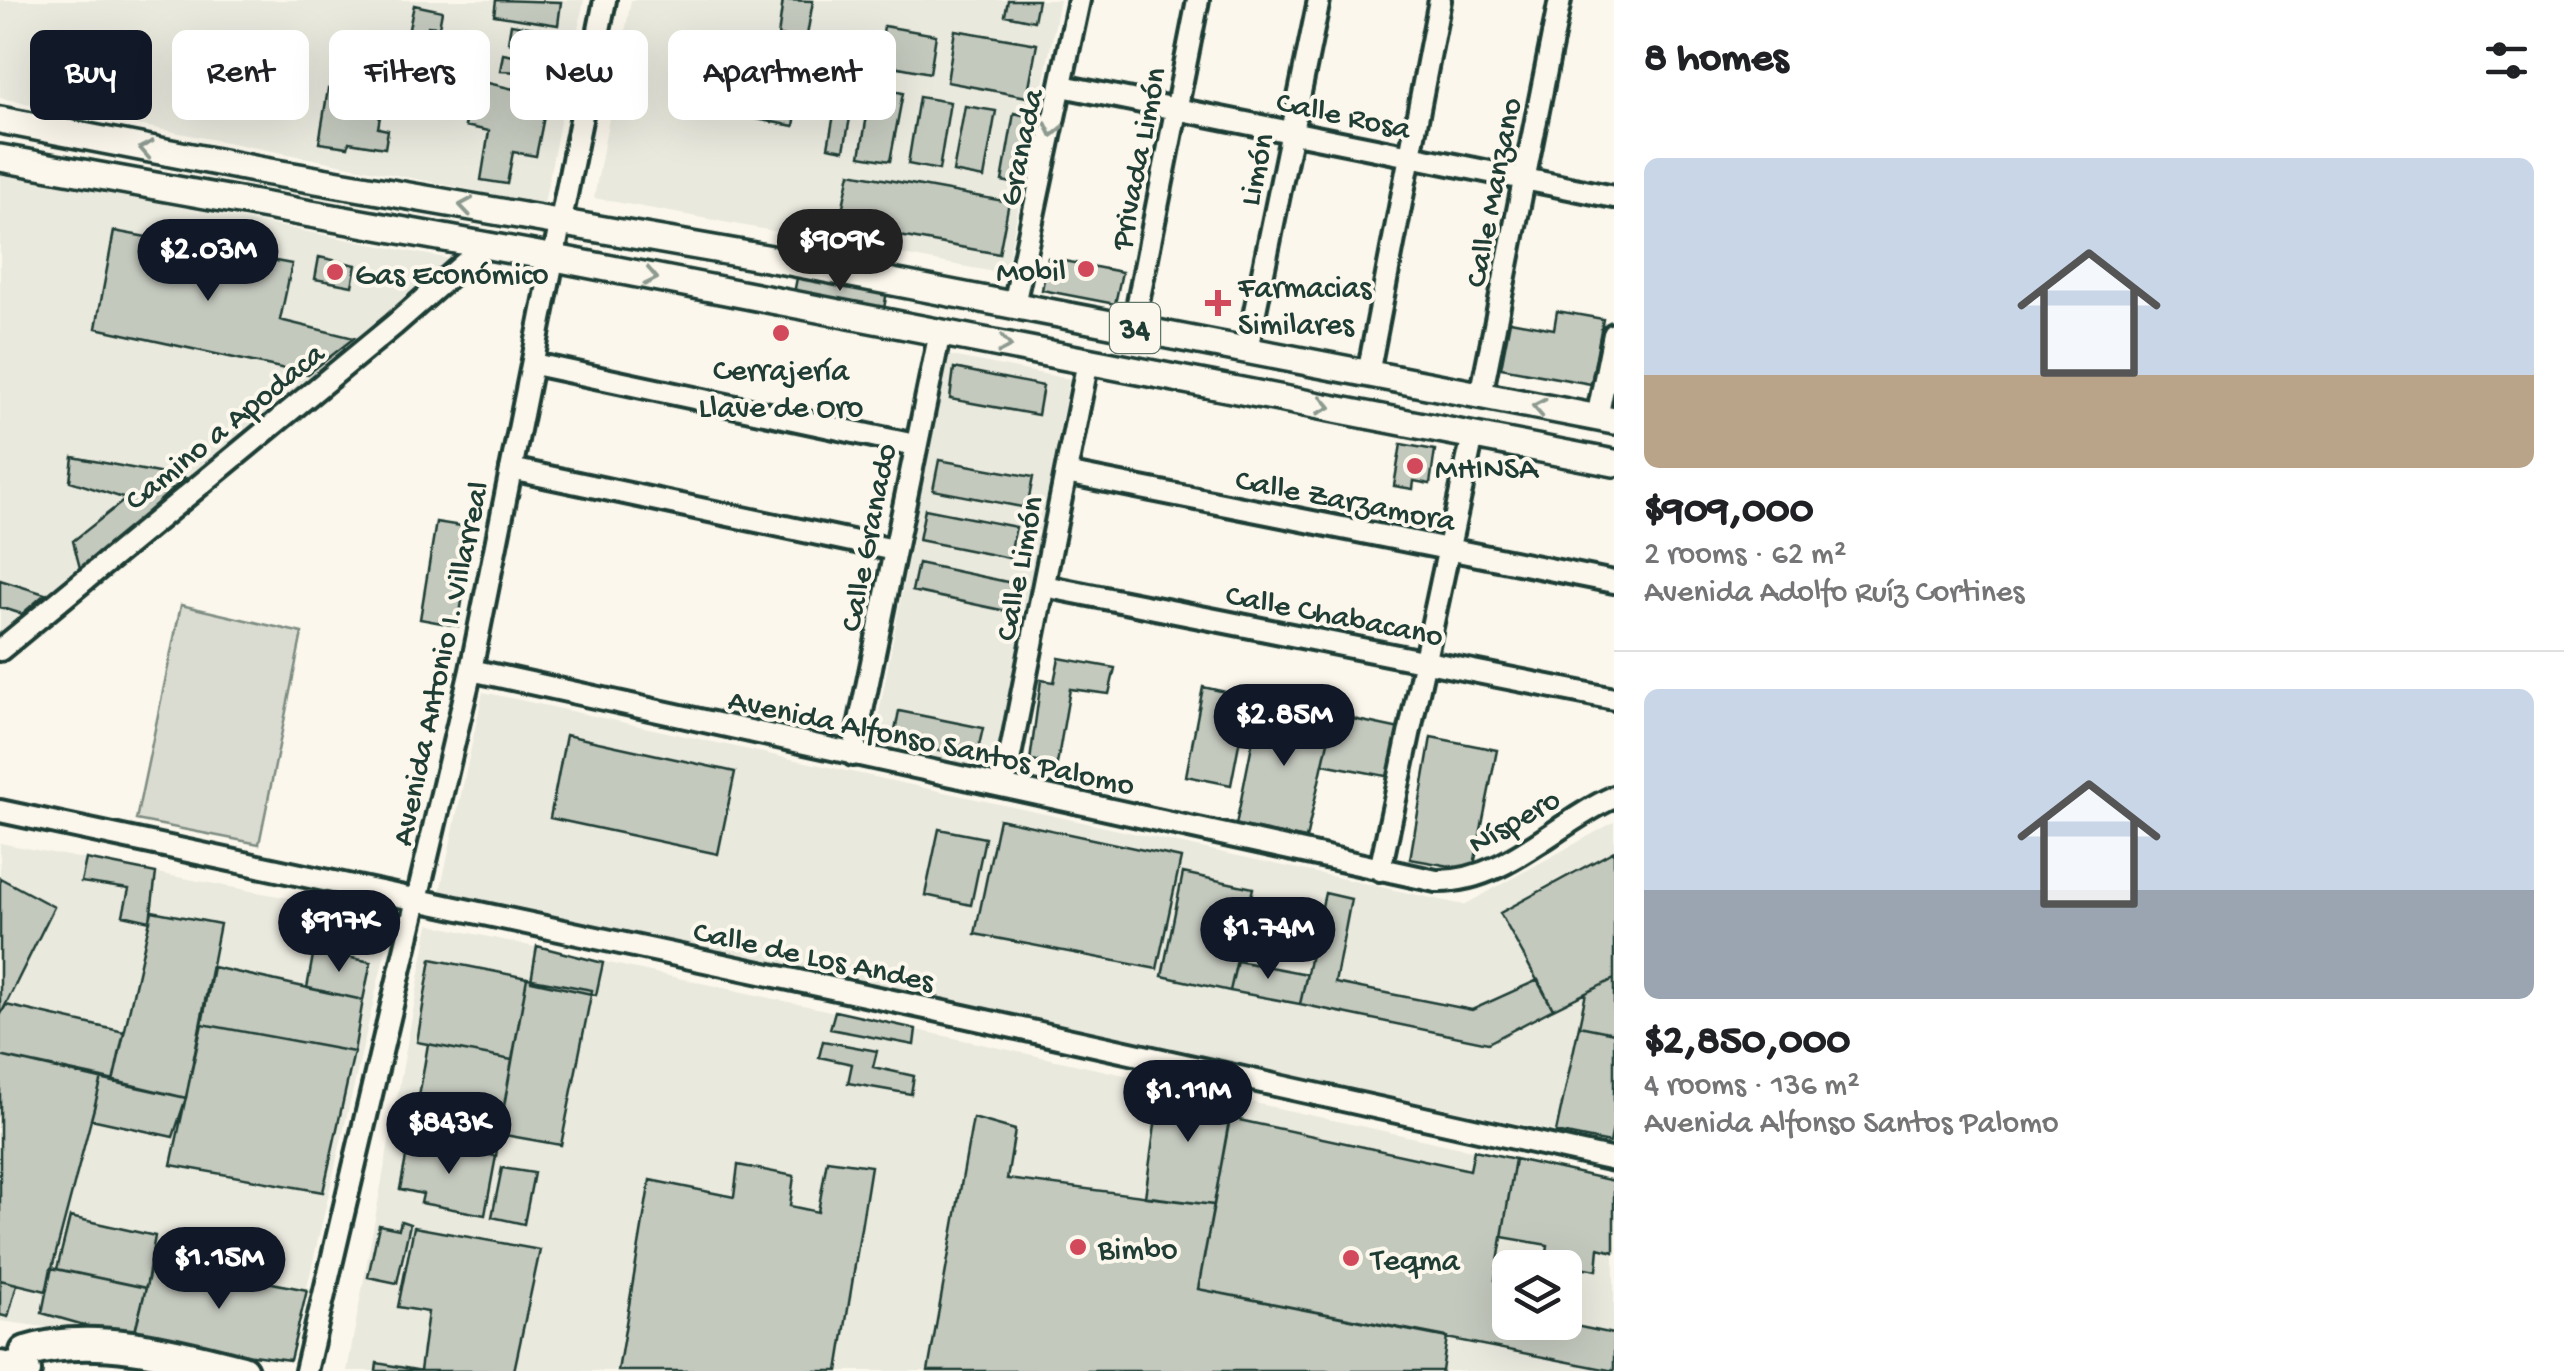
<!DOCTYPE html>
<html lang="en">
<head>
<meta charset="utf-8">
<style>
  :root { --surface:#fff; --page:#f6f6f6; --text:#202124; --muted:#757577; --line:#e0e0e0; --accent:#111827 }
  body { margin:0; font-family:"Gochi Hand",sans-serif; background:var(--page); color:var(--text); height:100vh; display:flex; flex-direction:column; font-size:38px; white-space:nowrap }
  * { box-sizing:border-box; margin:0 }
  p { font-size:32px; color:var(--muted) }
  .icon { flex:none; width:55px; height:55px; fill:none; stroke:currentColor; stroke-width:2; stroke-linecap:round; stroke-linejoin:round }
  .map { position:relative; flex:1; overflow:hidden }
  .side { display:flex; flex-direction:column; background:var(--surface); width:950px }
  .side>* { flex:none }
  .hud { position:absolute; left:30px; top:30px; width:950px; height:90px; display:flex; gap:20px }
  .tools { position:absolute; left:1492px; top:1250px; display:grid; gap:20px }
  .tools a { display:grid; place-items:center; width:90px; height:90px; border-radius:15px; background:var(--surface); box-shadow:0 10px 40px #0002; font-size:50px }
  .price { position:absolute; translate:-50% -85px; padding:0 22px; border-radius:35px; background:var(--accent); color:#fff; font-size:32px; line-height:65px; filter:drop-shadow(0 2px 5px #0008) }
  .price::after { content:''; position:absolute; left:50%; top:60px; width:30px; height:22px; margin-left:-15px; background:inherit; clip-path:polygon(0 0,100% 0,50% 100%) }
  .price.selected { background:#222; color:#fff }
  ul { padding:0; list-style:none }
  li { display:grid; align-content:center; gap:20px; height:530px; padding:0 30px }
  li+li { border-top:2px solid var(--line) }
  li span { display:grid; place-items:center; height:310px; border-radius:15px; color:#555 }
  li>.icon { margin-inline-start:auto }
  span .icon { width:180px; height:180px; fill:#fffc; stroke-width:1 }
  li b { font-size:42px }
  h2 { display:flex; justify-content:space-between; align-items:center; height:120px; padding:0 30px; font-size:42px }
  .chip { padding:0 35px; border-radius:15px; background:var(--surface); box-shadow:0 10px 40px #0002; font-size:35px; line-height:90px }
  .chip.selected { background:var(--accent); color:#fff }
  main { display:flex; flex:1; min-height:0 }
  .map>svg:first-child { display:block }
  .built { fill:#eae9de; fill-rule:evenodd }
  .green { fill:#dbdcd1; stroke:#7d8c82; stroke-width:2.5 }
  .building { fill:#c4c9be; stroke:#1f3d34; stroke-width:2.5 }
  .lines { fill:none; stroke-linecap:round; stroke-linejoin:round }
  .minor-casing { stroke:#1f3d34; stroke-width:28 }
  .major-casing { stroke:#1f3d34; stroke-width:32 }
  .highway-casing { stroke:#1f3d34; stroke-width:38 }
  .minor { stroke:#fbf7ec; stroke-width:20 }
  .major { stroke:#fbf7ec; stroke-width:25 }
  .highway { stroke:#fbf7ec; stroke-width:30 }
  .oneway { stroke:#8d9a90 }
  .poi-dot { fill:#d1495b; stroke:#fbf7ec; stroke-width:4 }
  .labels { text-anchor:middle; stroke-width:8; stroke-linejoin:round; paint-order:stroke }
  .shield { fill:#fbf7ec; stroke:#61756b; stroke-width:2.5 }
  .shield-label { font-size:30px; font-weight:bold; fill:#1f3d34 }
  .street-label { font-size:32px; fill:#1f3d34; stroke:#fbf7ec }
  .poi-label { font-size:32px; fill:#1f3d34; stroke:#fbf7ec; text-anchor:start }
</style>
</head>
<body>
<main>
<div class="map">
<svg width="1614" height="1371" viewBox="0 0 1614 1371">
  <rect width="100%" height="100%" fill="#fbf7ec"/>
  <filter id="ink" filterUnits="userSpaceOnUse"><feTurbulence type="fractalNoise" baseFrequency=".01" numOctaves="2"/><feDisplacementMap in="SourceGraphic" scale="20" xChannelSelector="R" yChannelSelector="G"/><feConvolveMatrix kernelMatrix="1 2 1 2 8 2 1 2 1" color-interpolation-filters="sRGB"/></filter>
  <g filter="url(#ink)">
    <path class="built" d="M 0,0 L 584,0 L 544,204 L 0,98 Z
      M 631,0 L 1060,0 L 1005,274 L 594,198 Z
      M 0,173 L 455,260 L 81,572 L 0,635 Z
      M 947,355 L 1069,379 L 995,774 L 872,750 Z
      M 483,692 L 1464,905 L 1614,822 L 1614,1144 L 440,892 Z
      M 0,843 L 393,918 L 290,1360 L 0,1321 Z
      M 429,924 L 1614,1181 L 1614,1371 L 347,1371 ZM 1510,1268 L 1565,1268 L 1565,1322 L 1510,1322 Z"/>
    <path class="green" d="M 181,605 L 302,633 L 259,844 L 136,820 Z"/>
    <path class="building" d="M 496,0 L 561,2 L 558,25 L 494,15 Z
      M 783,0 L 813,1 L 806,41 L 792,39 L 791,50 L 806,53 L 800,85 L 791,83 L 789,98 L 798,101 L 794,126 L 723,113 L 736,40 L 784,49 L 786,37 L 778,36 Z
      M 1008,0 L 1038,0 L 1034,21 L 1005,15 Z
      M 414,5 L 442,11 L 439,27 L 428,26 L 426,36 L 408,33 Z
      M 511,24 L 557,32 L 552,64 L 542,62 L 540,73 L 500,71 L 503,54 L 519,57 L 521,44 L 508,42 Z
      M 884,26 L 936,35 L 930,73 L 878,63 Z
      M 955,30 L 1037,44 L 1027,97 L 947,82 Z
      M 475,80 L 548,97 L 536,156 L 513,152 L 507,184 L 481,180 L 489,131 L 465,126 Z
      M 840,82 L 856,86 L 844,150 L 828,147 Z
      M 872,87 L 903,93 L 890,161 L 860,156 Z
      M 328,89 L 383,99 L 378,128 L 388,130 L 385,148 L 349,142 L 348,147 L 319,143 Z
      M 919,97 L 950,102 L 939,170 L 908,164 Z
      M 965,106 L 996,111 L 984,178 L 953,172 Z
      M 1014,113 L 1030,117 L 1017,184 L 1002,181 Z
      M 850,173 L 1009,202 L 999,254 L 839,225 Z
      M 114,231 L 292,264 L 280,320 L 354,338 L 308,374 L 96,328 Z
      M 319,257 L 356,265 L 352,286 L 315,279 Z
      M 1048,258 L 1122,272 L 1115,304 L 1042,290 Z
      M 798,273 L 887,291 L 883,315 L 793,298 Z
      M 1557,311 L 1603,319 L 1591,384 L 1501,368 L 1510,321 L 1554,329 Z
      M 954,368 L 1043,386 L 1038,415 L 950,399 Z
      M 1401,444 L 1435,450 L 1430,484 L 1414,481 L 1413,489 L 1394,486 Z
      M 73,457 L 185,478 L 81,572 L 73,541 L 126,499 L 70,481 Z
      M 939,460 L 1033,477 L 1027,508 L 933,490 Z
      M 925,509 L 1016,527 L 1009,558 L 919,540 Z
      M 436,522 L 474,528 L 458,626 L 420,619 Z
      M 918,563 L 1012,583 L 1006,611 L 912,591 Z
      M 0,580 L 45,594 L 22,614 L 0,607 Z
      M 1059,658 L 1115,668 L 1109,694 L 1070,689 L 1057,764 L 1030,761 L 1041,680 L 1054,682 Z
      M 1203,687 L 1248,697 L 1231,785 L 1186,776 Z
      M 1261,699 L 1334,715 L 1306,839 L 1236,825 Z
      M 899,711 L 983,728 L 976,759 L 893,741 Z
      M 1334,715 L 1400,729 L 1391,777 L 1323,764 Z
      M 566,735 L 735,772 L 718,854 L 550,818 Z
      M 1431,737 L 1497,750 L 1473,870 L 1410,859 Z
      M 999,819 L 1181,858 L 1157,969 L 975,934 Z
      M 939,829 L 985,838 L 971,905 L 925,895 Z
      M 1614,851 L 1614,979 L 1553,1009 L 1500,913 Z
      M 86,859 L 156,873 L 150,921 L 123,915 L 129,889 L 81,882 Z
      M 1183,873 L 1253,888 L 1230,991 L 1162,976 Z
      M 0,878 L 54,907 L 0,1016 Z
      M 1325,893 L 1351,899 L 1335,983 L 1472,1010 L 1538,980 L 1553,1009 L 1488,1043 L 1300,1004 Z
      M 152,911 L 220,924 L 186,1098 L 113,1082 Z
      M 537,946 L 603,963 L 596,995 L 531,981 Z
      M 314,950 L 371,962 L 363,1000 L 307,988 Z
      M 431,959 L 527,978 L 512,1060 L 417,1042 Z
      M 1237,961 L 1307,974 L 1300,1004 L 1230,991 Z
      M 213,967 L 363,1000 L 354,1052 L 202,1024 Z
      M 527,978 L 592,990 L 561,1145 L 499,1134 Z
      M 1614,979 L 1614,1033 L 1579,1026 L 1586,993 Z
      M 6,1005 L 124,1032 L 113,1082 L 0,1056 L 0,1016 Z
      M 835,1011 L 916,1029 L 914,1045 L 830,1029 Z
      M 202,1024 L 354,1052 L 323,1192 L 171,1165 Z
      M 1579,1026 L 1614,1033 L 1614,1123 L 1610,1143 L 1556,1132 Z
      M 823,1041 L 877,1051 L 873,1067 L 914,1076 L 911,1094 L 848,1083 L 852,1064 L 819,1057 Z
      M 428,1044 L 512,1060 L 499,1134 L 415,1120 Z
      M 0,1056 L 102,1078 L 46,1291 L 0,1280 Z
      M 102,1078 L 186,1098 L 173,1137 L 91,1119 Z
      M 1161,1082 L 1233,1098 L 1214,1205 L 1145,1197 Z
      M 973,1118 L 1015,1130 L 1007,1179 L 1214,1205 L 1198,1289 L 1447,1337 L 1442,1371 L 928,1371 Z
      M 1230,1118 L 1470,1170 L 1474,1150 L 1515,1159 L 1495,1280 L 1510,1283 L 1510,1322 L 1556,1322 L 1614,1334 L 1614,1371 L 1198,1289 Z
      M 415,1120 L 499,1134 L 496,1156 L 412,1141 Z
      M 409,1142 L 496,1156 L 485,1215 L 421,1203 L 423,1194 L 400,1189 Z
      M 1515,1159 L 1614,1181 L 1614,1252 L 1599,1248 L 1597,1270 L 1546,1261 L 1548,1245 L 1502,1237 Z
      M 827,1160 L 871,1166 L 838,1371 L 618,1371 L 650,1180 L 734,1197 L 738,1165 L 794,1176 L 790,1206 L 818,1212 Z
      M 502,1168 L 534,1173 L 524,1224 L 492,1217 Z
      M 70,1217 L 155,1236 L 146,1288 L 57,1269 Z
      M 401,1221 L 410,1224 L 397,1283 L 368,1277 L 379,1225 L 399,1229 Z
      M 414,1227 L 540,1250 L 514,1371 L 420,1371 L 428,1312 L 398,1307 Z
      M 153,1259 L 307,1290 L 290,1360 L 133,1339 Z
      M 51,1268 L 146,1288 L 133,1339 L 42,1313 Z
      M 0,1280 L 17,1284 L 8,1317 L 0,1315 Z
      M 377,1363 L 422,1371 L 376,1371 Z"/>
    <g class="lines">
      <g class="minor-casing">
        <path id="minor" d="M 1062,86 L 1614,197
          M 1014,305 L 1079,0
          M 1133,328 L 1198,0
          M 1247,350 L 1319,0
          M 534,364 L 915,445
          M 1368,374 L 1440,0
          M 1481,396 L 1560,0
          M 1597,418 L 1614,334
          M 511,469 L 894,550
          M 1066,473 L 1614,582
          M 1044,586 L 1614,699
          M 0,650 L 394,325 L 484,246
          M 471,670 L 1436,881 C 1504,883 1555,823 1614,797
          M 853,755 L 940,332
          M 1004,786 L 1088,361
          M 0,811 L 963,1016 L 1614,1160
          M 1380,870 L 1473,435
          M 306,1371 L 471,670 L 605,0"/>
      </g>
      <g class="major-casing">
        <path id="major" d="M 0,120 L 264,171 L 789,262 L 1614,421
          M 0,158 L 555,258 L 1614,463"/>
      </g>
      <g class="highway-casing">
        <path id="highway" d="M 26,1352 C 91,1331 177,1354 242,1371
          M 0,1367 L 25,1371"/>
      </g>
      <use href="#minor" class="minor"/>
      <use href="#major" class="major"/>
      <use href="#highway" class="highway"/>
    </g>
    <defs><path id="oneway-chevron" d="M-2-3.5L2.5 0L-2 3.5" fill="none" stroke-width="1.6" stroke-linecap="round" stroke-linejoin="round" transform="scale(2.5)"/></defs>
    <g class="oneway">
      <use href="#oneway-chevron" transform="translate(1053 130) rotate(102)"/>
      <use href="#oneway-chevron" transform="translate(146 149) rotate(-169)"/>
      <use href="#oneway-chevron" transform="translate(466 206) rotate(-171)"/>
      <use href="#oneway-chevron" transform="translate(651 277) rotate(11)"/>
      <use href="#oneway-chevron" transform="translate(1005 345) rotate(11)"/>
      <use href="#oneway-chevron" transform="translate(1324 406) rotate(11)"/>
      <use href="#oneway-chevron" transform="translate(1539 407) rotate(-169)"/>
    </g>
  </g>
  <g class="poi-dot">
    <circle cx="1086" cy="269" r="10"/>
    <circle cx="335" cy="272" r="10"/>
    <path d="M1213 288h10v10h10v10h-10v10h-10v-10h-10v-10h10z"/>
    <circle cx="781" cy="333" r="10"/>
    <circle cx="1415" cy="466" r="10"/>
    <circle cx="1078" cy="1247" r="10"/>
    <circle cx="1351" cy="1258" r="10"/>
  </g>
  <g class="labels">
    <rect class="shield" x="1110" y="303" width="50" height="50" rx="8"/>
    <g class="shield-label">
      <text x="1135" y="338">34</text>
    </g>
    <g class="street-label">
      <text transform="translate(1344 113) rotate(12)" y="11">Calle Rosa</text>
      <text transform="translate(1019 147) rotate(-78)" y="11">Granada</text>
      <text transform="translate(1136 158) rotate(-79)" y="11">Privada Limón</text>
      <text transform="translate(1254 169) rotate(-78)" y="11">Limón</text>
      <text transform="translate(1491 192) rotate(-79)" y="11">Calle Manzano</text>
      <text transform="translate(223 425) rotate(-39)" y="11">Camino a Apodaca</text>
      <text transform="translate(1346 498) rotate(11)" y="11">Calle Zarzamora</text>
      <text transform="translate(866 537) rotate(-79)" y="11">Calle Granado</text>
      <text transform="translate(1017 568) rotate(-79)" y="11">Calle Limón</text>
      <text transform="translate(1335 613) rotate(11)" y="11">Calle Chabacano</text>
      <text transform="translate(438 663) rotate(-78)" y="11">Avenida Antonio I. Villarreal</text>
      <text transform="translate(932 740) rotate(12)" y="11">Avenida Alfonso Santos Palomo</text>
      <text transform="translate(1513 819) rotate(-30)" y="11">Níspero</text>
      <text transform="translate(814 954) rotate(12)" y="11">Calle de Los Andes</text>
    </g>
    <g class="poi-label">
      <text x="1066" y="280" text-anchor="end">Mobil</text>
      <text x="355" y="283">Gas Económico</text>
      <text x="1238" y="296">Farmacias<tspan x="1238" dy="37">Similares</tspan></text>
      <text x="781" y="379" text-anchor="middle">Cerrajería<tspan x="781" dy="37">Llave de Oro</tspan></text>
      <text x="1435" y="477">MHINSA</text>
      <text x="1098" y="1258">Bimbo</text>
      <text x="1371" y="1269">Teqma</text>
    </g>
  </g>
</svg>
<div class="tools">
<a><svg class="icon" aria-label="layers" viewBox="0 0 24 24"><path d="M12 4l9 5-9 5-9-5zM3 14l9 5 9-5"/></svg></a>
</div>
<b class="price selected" style="left:840px;top:294px">$909K</b>
<b class="price" style="left:208px;top:304px">$2.03M</b>
<b class="price" style="left:1284px;top:769px">$2.85M</b>
<b class="price" style="left:339px;top:975px">$917K</b>
<b class="price" style="left:1268px;top:982px">$1.74M</b>
<b class="price" style="left:1188px;top:1145px">$1.11M</b>
<b class="price" style="left:449px;top:1177px">$843K</b>
<b class="price" style="left:219px;top:1312px">$1.15M</b>
<div class="hud">
<a class="chip selected">Buy</a>
<a class="chip">Rent</a>
<a class="chip">Filters</a>
<a class="chip">New</a>
<a class="chip">Apartment</a>
</div>
</div>
<section class="side">
<h2>8 homes<svg class="icon" aria-label="filters" viewBox="0 0 24 24"><path d="M4 7h16M4 17h16"/><circle cx="9" cy="7" r="2"/><circle cx="15" cy="17" r="2"/></svg></h2>
<ul>
<li><span style="background:linear-gradient(#c9d6e8 70%,#b9a48a 0)"><svg class="icon" aria-label="home" viewBox="0 0 24 24"><path d="M3 11l9-7 9 7M6 9v11h12V9"/></svg></span><div><b>$909,000</b><p>2 rooms · 62 m²</p><p>Avenida Adolfo Ruíz Cortines</p></div></li>
<li><span style="background:linear-gradient(#c9d6e8 65%,#9aa5b1 0)"><svg class="icon" aria-label="home" viewBox="0 0 24 24"><path d="M3 11l9-7 9 7M6 9v11h12V9"/></svg></span><div><b>$2,850,000</b><p>4 rooms · 136 m²</p><p>Avenida Alfonso Santos Palomo</p></div></li>
</ul>
</section>
</main>
</body>
</html>
